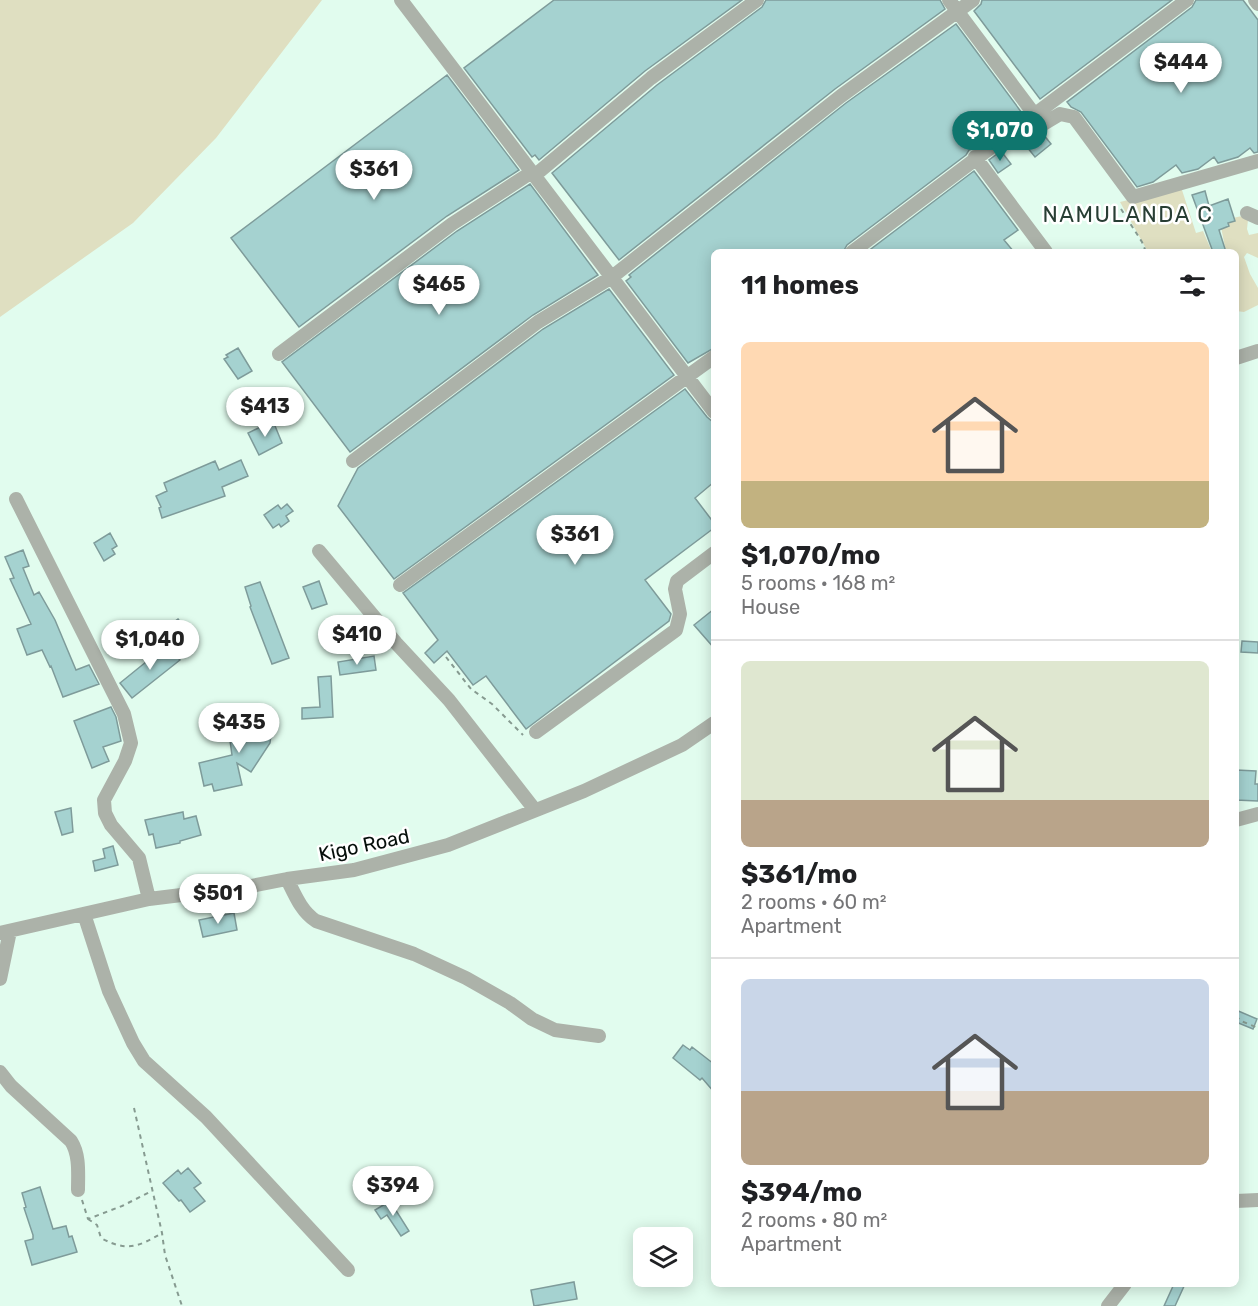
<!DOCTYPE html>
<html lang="en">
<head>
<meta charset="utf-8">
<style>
  :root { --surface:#fff; --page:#f2f2f2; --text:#202124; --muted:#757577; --line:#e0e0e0; --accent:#0f766e }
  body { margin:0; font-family:Rubik,sans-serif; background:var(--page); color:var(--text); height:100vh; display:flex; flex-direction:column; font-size:22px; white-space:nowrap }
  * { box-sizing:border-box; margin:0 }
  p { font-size:20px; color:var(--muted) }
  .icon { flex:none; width:33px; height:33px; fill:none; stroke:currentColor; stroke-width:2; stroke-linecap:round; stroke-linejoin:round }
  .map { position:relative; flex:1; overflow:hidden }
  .sheet { position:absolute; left:711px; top:249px; width:528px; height:1038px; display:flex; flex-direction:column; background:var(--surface); border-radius:9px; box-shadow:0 3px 15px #0003 }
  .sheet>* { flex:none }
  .tools { position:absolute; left:633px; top:1227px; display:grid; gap:12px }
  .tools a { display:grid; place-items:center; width:60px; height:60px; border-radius:9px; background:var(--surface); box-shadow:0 3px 15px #0003; font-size:30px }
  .price { position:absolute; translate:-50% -51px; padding:0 14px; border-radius:21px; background:#fff; color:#222; font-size:20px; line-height:39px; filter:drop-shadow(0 2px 3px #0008) }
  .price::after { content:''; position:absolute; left:50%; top:36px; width:18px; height:14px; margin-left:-9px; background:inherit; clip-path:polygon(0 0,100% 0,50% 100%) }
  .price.active { background:var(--accent); color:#fff }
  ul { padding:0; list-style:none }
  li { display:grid; align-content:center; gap:12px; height:318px; padding:0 30px }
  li+li { border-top:2px solid var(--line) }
  li span { display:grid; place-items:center; height:186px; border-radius:9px; color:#555 }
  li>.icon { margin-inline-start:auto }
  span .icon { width:108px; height:108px; fill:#fffc; stroke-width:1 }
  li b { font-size:26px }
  h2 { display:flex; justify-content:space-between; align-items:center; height:72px; padding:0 30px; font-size:26px }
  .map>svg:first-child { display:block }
  .green { fill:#dfdfc1 }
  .building { fill:#a5d2d0; stroke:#7e9b9a; stroke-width:1.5 }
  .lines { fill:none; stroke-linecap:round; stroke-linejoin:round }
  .path { stroke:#869a90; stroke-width:2; stroke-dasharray:4.5 4.5; stroke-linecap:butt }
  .minor { stroke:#acb2a9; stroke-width:14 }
  .labels { text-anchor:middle; stroke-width:5; stroke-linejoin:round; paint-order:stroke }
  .street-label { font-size:20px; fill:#07100c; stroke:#fff }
  .quarter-label { font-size:22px; letter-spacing:1.5px; fill:#283e34; stroke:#fff }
</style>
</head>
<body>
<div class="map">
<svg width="1258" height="1306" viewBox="0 0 1258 1306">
  <rect width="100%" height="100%" fill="#e1fcee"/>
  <path class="green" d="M 0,0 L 322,0 L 216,138 L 133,223 L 0,317 Z
    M 1181,187 L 1196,233 L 1203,231 L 1212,252 L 1148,252 L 1120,202 Z
    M 1242,216 L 1248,220 L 1247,229 L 1249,235 L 1258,233 L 1258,258 L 1247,253 L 1244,257 L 1250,274 L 1258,288 L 1258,305 L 1244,312 L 1236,311 L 1236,252 L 1226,252 L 1221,227 L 1224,220 Z"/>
  <path class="building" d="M 554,0 L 742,0 L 645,71 L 539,160 L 535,155 L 532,157 L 464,68 Z
    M 766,0 L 940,0 L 945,9 L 835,89 L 619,260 L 552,173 L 657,85 L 762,7 Z
    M 982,0 L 1172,0 L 1040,99 L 974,11 L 981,4 Z
    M 1196,0 L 1243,0 L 1258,20 L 1258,152 L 1254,153 L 1250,148 L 1238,157 L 1218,163 L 1214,157 L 1198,169 L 1182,173 L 1176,165 L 1153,182 L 1137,187 L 1081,112 L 1071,107 L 1067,102 L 1192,7 Z
    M 956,24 L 1022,113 L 975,148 L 969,150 L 966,155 L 847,245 L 843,252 L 714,252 L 714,348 L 688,363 L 626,281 L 631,277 L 629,275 L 846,103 Z
    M 447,75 L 519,170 L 447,216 L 299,327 L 231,238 Z
    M 1043,134 L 1051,144 L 1035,157 L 1027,147 Z
    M 1001,151 L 1011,164 L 998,173 L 989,160 Z
    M 974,171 L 1018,230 L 1004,240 L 1014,252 L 867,252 Z
    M 530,184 L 598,275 L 533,315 L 350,452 L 282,362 L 457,231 Z
    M 1205,191 L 1209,206 L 1228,199 L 1235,221 L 1228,223 L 1229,226 L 1219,230 L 1226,252 L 1213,252 L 1192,195 Z
    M 609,289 L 674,375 L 394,579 L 338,506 L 358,468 L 543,329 Z
    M 238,348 L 252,371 L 238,379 L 224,359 L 228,357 L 226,355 Z
    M 685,389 L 707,417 L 714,423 L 714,482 L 695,498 L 714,523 L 714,528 L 645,580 L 671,614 L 669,621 L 526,729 L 486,676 L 473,685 L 447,651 L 434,663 L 425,653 L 438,640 L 403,593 Z
    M 273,421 L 282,443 L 259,455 L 248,433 Z
    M 241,460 L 248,476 L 222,487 L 225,496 L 162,518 L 159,508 L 161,507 L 156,496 L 167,491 L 164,483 L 215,461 L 219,470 Z
    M 287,504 L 293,511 L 286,516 L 289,521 L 281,527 L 279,524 L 273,528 L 264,515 L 278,505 L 281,509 Z
    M 110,533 L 117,546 L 112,549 L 115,554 L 104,561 L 94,543 Z
    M 23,550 L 29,566 L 23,568 L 34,595 L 39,592 L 55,620 L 76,670 L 89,665 L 99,684 L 63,697 L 51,666 L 50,667 L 42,650 L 27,655 L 17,629 L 31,624 L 10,579 L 14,578 L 5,557 Z
    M 319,581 L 327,604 L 312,609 L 303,587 Z
    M 260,582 L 289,658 L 272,664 L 250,607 L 251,606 L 245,587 Z
    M 714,609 L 714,648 L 694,625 Z
    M 178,619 L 184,627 L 166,642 L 159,633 Z
    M 1242,641 L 1258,642 L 1258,653 L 1241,652 Z
    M 167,645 L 180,660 L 132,698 L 120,683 Z
    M 374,656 L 376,670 L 340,675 L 338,662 Z
    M 331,676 L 333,717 L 302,719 L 302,708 L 320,707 L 318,677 Z
    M 111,707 L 116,717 L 121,741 L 103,747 L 109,761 L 92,768 L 74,721 Z
    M 257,715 L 273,718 L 270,743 L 251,772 L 237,763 L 242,785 L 214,791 L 212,784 L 204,786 L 199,763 L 232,755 L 228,727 L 256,723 Z
    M 1236,770 L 1256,771 L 1255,784 L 1258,784 L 1258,801 L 1236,800 Z
    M 71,808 L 73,832 L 62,835 L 55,812 Z
    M 183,812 L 184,819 L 196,816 L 201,835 L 180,841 L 180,843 L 156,848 L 153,834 L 149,835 L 145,820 Z
    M 113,846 L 118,865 L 95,871 L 93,861 L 105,858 L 103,849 Z
    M 234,913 L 237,930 L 203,937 L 199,920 Z
    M 1236,1010 L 1257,1019 L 1253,1029 L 1236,1022 Z
    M 683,1045 L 690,1050 L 692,1047 L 714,1064 L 714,1092 L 702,1078 L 700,1080 L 673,1058 Z
    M 188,1168 L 201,1183 L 194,1188 L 205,1201 L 190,1212 L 181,1200 L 179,1201 L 163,1183 L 178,1170 L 181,1174 Z
    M 40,1187 L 53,1229 L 66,1226 L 69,1237 L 72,1236 L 77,1252 L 32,1265 L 25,1241 L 33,1239 L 33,1235 L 24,1208 L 26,1207 L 22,1193 Z
    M 390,1201 L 409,1231 L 401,1236 L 387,1215 L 381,1219 L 375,1210 Z
    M 574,1282 L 577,1299 L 534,1306 L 531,1290 Z
    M 1174,1284 L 1185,1284 L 1175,1306 L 1164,1306 Z"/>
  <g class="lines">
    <path class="path" d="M 1121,209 L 1142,242 L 1146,252
      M 446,657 L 471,689 L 492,704 L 523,735
      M 1236,1016 L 1241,1021 L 1258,1028
      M 134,1108 L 162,1233 L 165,1255 L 182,1306
      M 82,1200 L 88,1219 L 122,1206 L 152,1191
      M 88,1219 L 97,1225 L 101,1238 C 127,1252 138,1247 162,1233"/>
    <path class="minor" d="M 401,0 L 714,412
      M 949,0 L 1034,114
      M 1255,0 L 1258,4
      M 1030,117 L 1040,126 L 1060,114 L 1074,117 L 1133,197 L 1258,161
      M 975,157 L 1046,252
      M 534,176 L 651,78 L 757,0
      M 1247,213 L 1258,218
      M 852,252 L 1187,0
      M 279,354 L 452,224 L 532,172
      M 1236,358 L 1258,351
      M 353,461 L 538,322 L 612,277 L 841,96 L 973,0
      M 16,499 L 124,714 L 131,743 L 125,761 L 104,800 L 105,813 L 111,825 L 139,858 L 149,899
      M 319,551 L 396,643 L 449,700 L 535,810
      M 400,585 L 714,357
      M 536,732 L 676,630 L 680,614 L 675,589 L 677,581 L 714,553
      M 1236,820 L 1258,814
      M 287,879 C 295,895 301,911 316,921 L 414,954 L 466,978 L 510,1003 L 532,1019 L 555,1030 L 599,1036
      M 84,914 L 109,991 L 133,1043 L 144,1061 L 206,1117 L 348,1270
      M 0,933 L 149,899 L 246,887 L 287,879 L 354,870 L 448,845 L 584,791 L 682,745 L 714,723
      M 0,979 L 10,931
      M 0,1072 L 11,1086 L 71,1141 C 80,1155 78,1174 78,1190
      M 1236,1201 L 1258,1200
      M 1108,1306 L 1125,1284"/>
  </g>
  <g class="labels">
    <g class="street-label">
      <text transform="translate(364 845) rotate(-12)" y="7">Kigo Road</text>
    </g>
    <g class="quarter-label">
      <text x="1128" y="222">NAMULANDA C</text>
    </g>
  </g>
</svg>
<div class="tools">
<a><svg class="icon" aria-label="layers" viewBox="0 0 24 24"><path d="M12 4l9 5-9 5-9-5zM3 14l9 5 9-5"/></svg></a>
</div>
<b class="price" style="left:1181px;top:94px">$444</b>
<b class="price active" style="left:1000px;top:162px">$1,070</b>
<b class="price" style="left:374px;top:201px">$361</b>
<b class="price" style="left:439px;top:316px">$465</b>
<b class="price" style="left:265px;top:438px">$413</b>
<b class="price" style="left:575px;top:566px">$361</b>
<b class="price" style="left:357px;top:666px">$410</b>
<b class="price" style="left:150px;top:671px">$1,040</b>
<b class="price" style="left:239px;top:754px">$435</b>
<b class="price" style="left:218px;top:925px">$501</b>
<b class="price" style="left:393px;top:1217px">$394</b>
<section class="sheet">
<h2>11 homes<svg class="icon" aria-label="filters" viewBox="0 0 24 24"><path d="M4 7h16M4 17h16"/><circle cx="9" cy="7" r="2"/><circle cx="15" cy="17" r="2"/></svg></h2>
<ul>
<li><span style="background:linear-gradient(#ffd9b3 75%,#c2b280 0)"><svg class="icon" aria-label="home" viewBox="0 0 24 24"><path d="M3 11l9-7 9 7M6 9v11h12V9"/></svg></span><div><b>$1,070/mo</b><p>5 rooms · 168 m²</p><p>House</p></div></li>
<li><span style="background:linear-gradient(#dfe7d0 75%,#b9a48a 0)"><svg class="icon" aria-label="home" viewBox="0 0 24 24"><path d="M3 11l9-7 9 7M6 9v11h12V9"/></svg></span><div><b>$361/mo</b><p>2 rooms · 60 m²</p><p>Apartment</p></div></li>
<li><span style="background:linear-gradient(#c9d6e8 60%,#b9a48a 0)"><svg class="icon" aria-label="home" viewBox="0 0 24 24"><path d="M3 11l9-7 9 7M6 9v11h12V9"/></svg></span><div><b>$394/mo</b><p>2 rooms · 80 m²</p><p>Apartment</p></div></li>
</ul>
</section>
</div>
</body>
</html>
